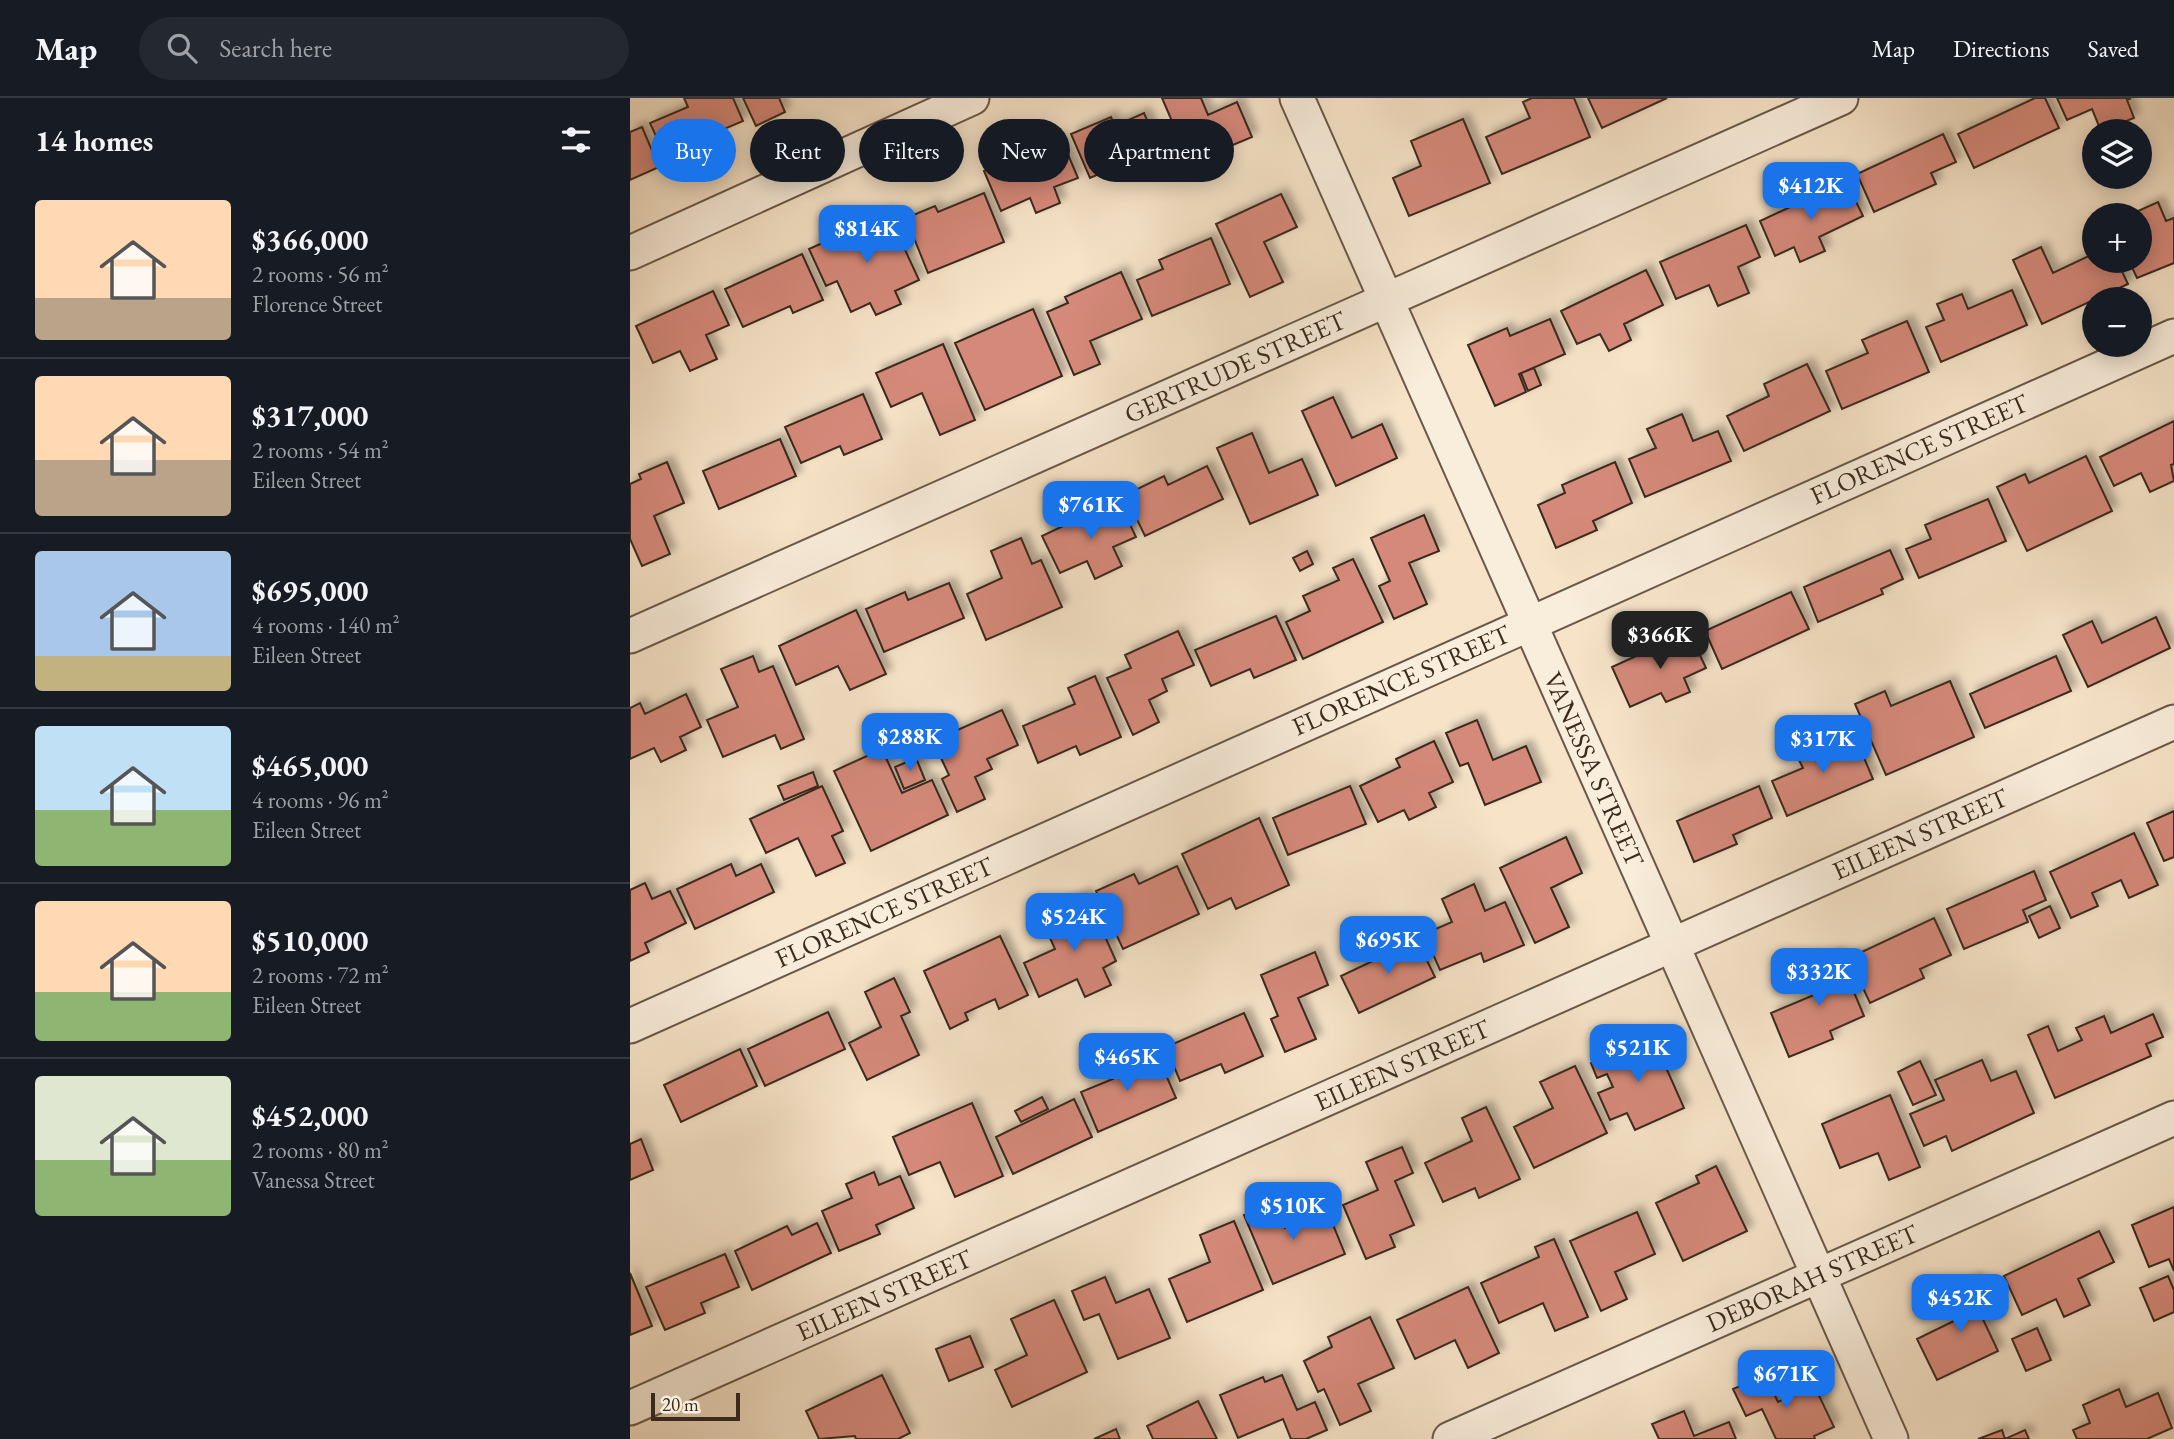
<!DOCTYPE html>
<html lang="en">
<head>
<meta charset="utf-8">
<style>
  :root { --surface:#171b24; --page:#242831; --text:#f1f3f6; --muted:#9ea1a6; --line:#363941; --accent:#1a73e8 }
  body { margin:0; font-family:"EB Garamond",serif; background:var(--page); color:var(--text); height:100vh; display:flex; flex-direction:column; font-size:26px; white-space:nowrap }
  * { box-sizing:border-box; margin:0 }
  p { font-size:23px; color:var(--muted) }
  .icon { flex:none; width:38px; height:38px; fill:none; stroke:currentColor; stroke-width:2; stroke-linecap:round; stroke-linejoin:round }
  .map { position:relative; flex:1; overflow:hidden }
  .panel { display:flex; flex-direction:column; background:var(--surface); width:630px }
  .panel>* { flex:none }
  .guide { position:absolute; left:21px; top:21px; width:665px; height:63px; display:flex; gap:14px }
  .buttons { position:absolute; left:1452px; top:21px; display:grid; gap:14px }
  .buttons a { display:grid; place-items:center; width:70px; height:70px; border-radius:50%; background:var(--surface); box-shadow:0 4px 18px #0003; font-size:35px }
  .scale { position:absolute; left:21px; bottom:18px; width:89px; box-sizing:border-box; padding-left:7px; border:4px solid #3b2a1d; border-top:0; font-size:19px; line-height:24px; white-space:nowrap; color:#3b2a1d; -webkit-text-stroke:5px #f9eddb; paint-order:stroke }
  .price { position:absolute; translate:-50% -60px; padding:0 16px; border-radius:14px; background:var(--accent); color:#fff; font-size:23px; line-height:46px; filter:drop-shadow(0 2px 4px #0008) }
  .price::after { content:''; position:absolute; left:50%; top:42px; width:21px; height:16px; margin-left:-10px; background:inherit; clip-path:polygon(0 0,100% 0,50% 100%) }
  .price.active { background:#222; color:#fff }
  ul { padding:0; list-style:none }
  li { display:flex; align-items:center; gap:21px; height:175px; padding:0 35px }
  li+li { border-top:2px solid var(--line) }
  li span { display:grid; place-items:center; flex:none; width:196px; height:140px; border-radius:7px; color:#555 }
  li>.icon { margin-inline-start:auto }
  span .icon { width:84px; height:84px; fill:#fffc; stroke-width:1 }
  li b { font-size:30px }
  h2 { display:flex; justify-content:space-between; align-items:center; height:84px; padding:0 35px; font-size:30px }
  .tag { padding:0 24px; border-radius:32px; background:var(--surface); box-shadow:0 4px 18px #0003; font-size:24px; line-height:63px }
  .tag.active { background:var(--accent); color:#fff }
  header { display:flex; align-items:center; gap:42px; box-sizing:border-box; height:98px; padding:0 35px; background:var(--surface); border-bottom:2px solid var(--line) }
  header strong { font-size:33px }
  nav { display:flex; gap:38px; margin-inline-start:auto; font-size:24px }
  .search { width:490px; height:63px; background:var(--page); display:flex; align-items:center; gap:18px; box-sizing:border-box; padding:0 24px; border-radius:38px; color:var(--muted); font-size:26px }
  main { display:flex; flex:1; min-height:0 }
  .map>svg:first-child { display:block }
  .building { fill:#d5897a; stroke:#3b2a1d; stroke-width:2; filter:url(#shadow) }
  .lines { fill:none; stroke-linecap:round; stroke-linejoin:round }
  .minor-casing { stroke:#6a5848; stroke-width:37 }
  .minor { stroke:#f9eddb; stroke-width:33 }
  .labels { text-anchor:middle; stroke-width:7; stroke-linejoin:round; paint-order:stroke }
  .street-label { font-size:26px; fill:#3b2a1d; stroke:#f9eddb }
</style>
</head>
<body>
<header>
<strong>Map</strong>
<div class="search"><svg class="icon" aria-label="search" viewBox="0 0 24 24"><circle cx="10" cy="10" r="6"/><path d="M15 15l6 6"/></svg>Search here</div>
<nav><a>Map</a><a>Directions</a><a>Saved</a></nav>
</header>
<main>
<section class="panel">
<h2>14 homes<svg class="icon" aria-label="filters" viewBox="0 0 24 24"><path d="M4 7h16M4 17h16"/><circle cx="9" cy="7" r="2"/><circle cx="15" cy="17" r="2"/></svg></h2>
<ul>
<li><span style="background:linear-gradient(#ffd9b3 70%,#b9a48a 0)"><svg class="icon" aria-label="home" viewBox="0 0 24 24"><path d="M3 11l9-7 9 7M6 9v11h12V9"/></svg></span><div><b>$366,000</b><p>2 rooms · 56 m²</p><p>Florence Street</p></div></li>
<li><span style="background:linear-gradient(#ffd9b3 60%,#b9a48a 0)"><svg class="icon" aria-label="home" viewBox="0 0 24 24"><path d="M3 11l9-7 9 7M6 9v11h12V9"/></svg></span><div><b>$317,000</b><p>2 rooms · 54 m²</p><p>Eileen Street</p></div></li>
<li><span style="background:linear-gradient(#a9c7e8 75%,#c2b280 0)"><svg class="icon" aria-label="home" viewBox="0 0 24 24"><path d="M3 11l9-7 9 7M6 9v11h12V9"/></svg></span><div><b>$695,000</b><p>4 rooms · 140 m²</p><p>Eileen Street</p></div></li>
<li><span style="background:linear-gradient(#bfe0f5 60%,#8fb573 0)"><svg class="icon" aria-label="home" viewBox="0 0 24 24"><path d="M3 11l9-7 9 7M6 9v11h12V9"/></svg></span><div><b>$465,000</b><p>4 rooms · 96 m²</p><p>Eileen Street</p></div></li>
<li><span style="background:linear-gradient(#ffd9b3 65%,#8fb573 0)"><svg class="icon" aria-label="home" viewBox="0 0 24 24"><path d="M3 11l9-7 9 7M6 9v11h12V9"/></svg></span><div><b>$510,000</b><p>2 rooms · 72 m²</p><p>Eileen Street</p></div></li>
<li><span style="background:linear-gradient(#dfe7d0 60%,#8fb573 0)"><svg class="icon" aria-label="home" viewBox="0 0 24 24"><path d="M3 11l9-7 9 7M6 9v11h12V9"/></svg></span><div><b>$452,000</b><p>2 rooms · 80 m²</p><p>Vanessa Street</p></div></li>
</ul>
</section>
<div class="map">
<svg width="1544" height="1341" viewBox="0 0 1544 1341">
  <defs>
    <filter id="shadow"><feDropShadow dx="6" dy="-6" stdDeviation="3.5" flood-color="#0004"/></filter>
  </defs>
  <rect width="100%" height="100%" fill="#f6e3c8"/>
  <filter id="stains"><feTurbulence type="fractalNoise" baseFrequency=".00286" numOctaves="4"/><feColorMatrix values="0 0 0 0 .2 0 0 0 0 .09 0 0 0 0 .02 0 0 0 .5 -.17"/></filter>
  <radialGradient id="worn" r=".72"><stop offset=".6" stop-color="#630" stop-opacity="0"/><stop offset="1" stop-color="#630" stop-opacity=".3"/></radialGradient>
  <path class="building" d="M 54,0 L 103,0 L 113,23 L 73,40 L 77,48 L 38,65 L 20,25 L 58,9 Z
    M 113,0 L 149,0 L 155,14 L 126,28 Z
    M 532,0 L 571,0 L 578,17 L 607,4 L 622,39 L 560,65 Z
    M 902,0 L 944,0 L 960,39 L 872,76 L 856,39 L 900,20 L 893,4 Z
    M 958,0 L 1037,0 L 972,30 Z
    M 1405,0 L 1415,0 L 1429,30 L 1344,70 L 1328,36 Z
    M 1427,0 L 1501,0 L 1497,2 L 1504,20 L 1471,33 L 1462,11 L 1437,22 Z
    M 514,15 L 529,50 L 460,80 L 441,36 L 481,19 L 485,28 Z
    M 833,21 L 860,85 L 779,118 L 763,80 L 791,68 L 781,43 Z
    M 12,29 L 29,69 L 0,82 L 0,34 Z
    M 1313,36 L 1326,64 L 1301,75 L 1306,86 L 1244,114 L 1227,76 Z
    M 431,40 L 448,80 L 424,89 L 430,105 L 406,115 L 400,100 L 371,113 L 354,73 Z
    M 1216,83 L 1233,118 L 1189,139 L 1195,153 L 1170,164 L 1164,149 L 1145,158 L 1130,123 Z
    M 354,95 L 374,144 L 298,175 L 276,120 L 305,108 L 308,114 Z
    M 651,96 L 667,129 L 634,144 L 653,184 L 620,199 L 586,126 Z
    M 1528,104 L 1536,123 L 1544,120 L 1544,165 L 1507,180 L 1499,163 L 1510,163 L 1510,147 L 1521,142 L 1508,113 Z
    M 258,115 L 289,182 L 265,193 L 271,206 L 246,217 L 240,205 L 221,214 L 207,183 L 196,188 L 179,151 Z
    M 1116,127 L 1130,159 L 1108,169 L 1119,195 L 1088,208 L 1079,187 L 1046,201 L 1030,164 Z
    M 581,140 L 600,186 L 522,218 L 507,182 L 533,171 L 529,162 Z
    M 1411,149 L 1423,175 L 1465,155 L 1465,163 L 1487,163 L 1498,186 L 1412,226 L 1383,162 Z
    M 172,156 L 193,202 L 163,215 L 160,208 L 113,229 L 95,191 Z
    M 1016,172 L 1033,207 L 994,226 L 1001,242 L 979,253 L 970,236 L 947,246 L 931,213 Z
    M 491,174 L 512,221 L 460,243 L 470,266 L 444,277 L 417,214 L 438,205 L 435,199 Z
    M 1382,192 L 1397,227 L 1311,264 L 1296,229 L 1314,222 L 1307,206 L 1332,196 L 1338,211 Z
    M 83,193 L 99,227 L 76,237 L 87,261 L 60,273 L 50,253 L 23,265 L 6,228 Z
    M 403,211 L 432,278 L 355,312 L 325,245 Z
    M 920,221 L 935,256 L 889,276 L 896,294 L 865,308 L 838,247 L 877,230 L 880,238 Z
    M 1277,223 L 1299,274 L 1212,311 L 1196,273 L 1238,255 L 1232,242 Z
    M 313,246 L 345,322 L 310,337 L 292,295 L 261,309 L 246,275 Z
    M 1177,266 L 1200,313 L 1114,353 L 1097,318 L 1139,298 L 1134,286 Z
    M 904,270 L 911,287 L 898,293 L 891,275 Z
    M 233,296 L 252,341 L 214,357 L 210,348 L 171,365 L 155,329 Z
    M 703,299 L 722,340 L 752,326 L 767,360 L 706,388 L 672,313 Z
    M 1052,316 L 1063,343 L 1088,333 L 1101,363 L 1015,399 L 999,361 L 1026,350 L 1017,331 Z
    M 1544,323 L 1544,366 L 1541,367 L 1544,383 L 1520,394 L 1511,375 L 1484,388 L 1470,359 Z
    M 622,335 L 639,375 L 672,361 L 688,397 L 620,426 L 587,350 Z
    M 150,341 L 166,378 L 89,411 L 73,373 Z
    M 1456,358 L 1482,413 L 1397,453 L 1367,389 L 1395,376 L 1399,385 Z
    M 37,364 L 54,405 L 24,418 L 40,456 L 12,468 L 0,441 L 0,386 L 11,381 L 9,376 Z
    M 985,364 L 1002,405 L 963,423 L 967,432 L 926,450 L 908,407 L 935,395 L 932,387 Z
    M 577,368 L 593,401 L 515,438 L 495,397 L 534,378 L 538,387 Z
    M 1358,401 L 1376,443 L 1289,480 L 1276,451 L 1301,441 L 1295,427 Z
    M 488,402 L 506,439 L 483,449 L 492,468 L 465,481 L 457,463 L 430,475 L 412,438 Z
    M 794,417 L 809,453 L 779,465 L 797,506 L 764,521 L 749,488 L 760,483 L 741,440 Z
    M 391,440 L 402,466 L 411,462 L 432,509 L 356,542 L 337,496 L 372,480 L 361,453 Z
    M 1260,452 L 1273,481 L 1251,491 L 1253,496 L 1188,524 L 1174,489 Z
    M 677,453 L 683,466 L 670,473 L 663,460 Z
    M 723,461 L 753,524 L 673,561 L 656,524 L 680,513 L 673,498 L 709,482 L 703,470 Z
    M 319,485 L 334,520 L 254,554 L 236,511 L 275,494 L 278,502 Z
    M 1161,494 L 1179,531 L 1092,571 L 1075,533 Z
    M 226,512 L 256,576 L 220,592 L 208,568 L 166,587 L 149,548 Z
    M 646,518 L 666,562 L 624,580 L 620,571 L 581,588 L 565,552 Z
    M 1526,519 L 1540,550 L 1458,589 L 1433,537 L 1462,523 L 1472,545 Z
    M 548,533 L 564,567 L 532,581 L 537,593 L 519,602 L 529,624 L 503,637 L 477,580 L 501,570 L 495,557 Z
    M 1059,534 L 1076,570 L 1054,580 L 1060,594 L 1036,604 L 1031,595 L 1000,609 L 982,569 Z
    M 123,558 L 129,574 L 143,568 L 174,641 L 151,651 L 145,637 L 93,659 L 77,622 L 108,609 L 91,571 Z
    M 1426,558 L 1441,593 L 1355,630 L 1340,596 Z
    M 465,578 L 491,639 L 450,657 L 446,648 L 408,665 L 393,628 L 445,606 L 438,590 Z
    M 1320,583 L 1344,639 L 1256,677 L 1225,606 L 1255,593 L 1261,608 Z
    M 56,596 L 71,629 L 50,639 L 56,652 L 31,664 L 24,650 L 0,661 L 0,610 L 10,605 L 15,616 Z
    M 372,612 L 388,647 L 357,661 L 362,671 L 345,679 L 355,701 L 327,714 L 312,681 L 319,677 L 303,643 Z
    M 847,622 L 863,662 L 896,648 L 911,684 L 855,707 L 838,665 L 830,668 L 816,635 Z
    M 1223,634 L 1243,681 L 1157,718 L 1142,683 L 1173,670 L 1167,658 Z
    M 804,643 L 823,684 L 799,695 L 806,709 L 779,722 L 774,712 L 748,724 L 730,688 L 770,669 L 766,661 Z
    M 252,651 L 272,695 L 302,682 L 318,717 L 241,753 L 204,673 Z
    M 286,660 L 295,682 L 274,691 L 265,669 Z
    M 183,674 L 188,688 L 154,702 L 148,688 Z
    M 192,688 L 213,733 L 202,738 L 215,765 L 186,778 L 168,740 L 136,755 L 120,721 Z
    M 720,688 L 736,726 L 658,757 L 643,720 Z
    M 1129,688 L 1142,720 L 1103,737 L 1107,746 L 1064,764 L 1047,723 Z
    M 1544,713 L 1544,759 L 1534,763 L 1517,725 Z
    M 629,720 L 659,787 L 606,811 L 601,800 L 578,811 L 552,756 Z
    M 1504,735 L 1528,787 L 1499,800 L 1491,782 L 1462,795 L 1468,808 L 1441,820 L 1420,774 Z
    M 936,739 L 952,775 L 921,790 L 939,829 L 905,845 L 870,770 Z
    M 101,766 L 106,778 L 131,766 L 144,794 L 65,831 L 47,791 Z
    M 547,768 L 569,816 L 493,851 L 466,793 L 504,776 L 509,786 Z
    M 1404,773 L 1416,802 L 1393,812 L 1398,824 L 1334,851 L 1317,811 Z
    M 15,785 L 22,801 L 40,793 L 56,825 L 15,845 L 19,854 L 0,863 L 0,792 Z
    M 844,786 L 855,813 L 875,804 L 894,847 L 854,864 L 851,855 L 810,872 L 794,836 L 822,824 L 812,801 Z
    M 456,796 L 486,863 L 473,870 L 481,887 L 455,899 L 447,881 L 409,899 L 394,865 L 425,851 L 420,840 L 437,832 L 426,809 Z
    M 1420,808 L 1430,830 L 1409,840 L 1399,818 Z
    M 1304,820 L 1321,857 L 1290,871 L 1294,880 L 1240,905 L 1219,860 Z
    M 370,838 L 398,897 L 369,911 L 365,901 L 335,915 L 338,922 L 320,931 L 294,873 Z
    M 787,842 L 805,879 L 729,915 L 711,878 Z
    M 685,854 L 698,887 L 668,900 L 686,941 L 655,954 L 641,921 L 648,918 L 631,877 Z
    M 1208,856 L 1234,918 L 1200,933 L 1203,941 L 1159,959 L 1141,915 L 1184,897 L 1173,870 Z
    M 264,880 L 280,914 L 271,918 L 289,957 L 237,982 L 219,945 L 251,929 L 235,894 Z
    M 198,914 L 215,951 L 135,988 L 118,951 Z
    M 614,915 L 633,958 L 595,975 L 591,966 L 550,983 L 536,949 Z
    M 1523,916 L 1533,939 L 1516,946 L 1521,958 L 1425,1000 L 1398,937 L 1418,928 L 1428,953 L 1452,942 L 1446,930 L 1474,918 L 1481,935 Z
    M 1022,938 L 1054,1010 L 1005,1032 L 997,1015 L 980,1022 L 968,995 L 983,989 L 977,976 L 967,980 L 961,965 Z
    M 110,951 L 127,988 L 51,1024 L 34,987 Z
    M 500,955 L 507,973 L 530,963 L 546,1000 L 468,1034 L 451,994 L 483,981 L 477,965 Z
    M 1352,962 L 1361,983 L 1386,973 L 1404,1015 L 1322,1053 L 1316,1038 L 1294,1048 L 1280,1016 L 1314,1002 L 1305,982 Z
    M 1290,963 L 1306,997 L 1283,1007 L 1268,974 Z
    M 945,968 L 977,1035 L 904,1070 L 884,1029 L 923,1010 L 910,984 Z
    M 1260,997 L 1290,1069 L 1259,1082 L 1248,1055 L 1210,1070 L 1192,1026 Z
    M 412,999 L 418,1011 L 391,1024 L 385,1013 Z
    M 444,1001 L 462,1039 L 383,1076 L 366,1039 Z
    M 342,1005 L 373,1078 L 325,1099 L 310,1064 L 279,1077 L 263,1039 Z
    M 856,1009 L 890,1081 L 849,1100 L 845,1090 L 813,1104 L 795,1065 L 842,1043 L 832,1020 Z
    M 11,1041 L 23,1072 L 0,1082 L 0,1046 Z
    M 772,1049 L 783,1075 L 765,1083 L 784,1127 L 760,1137 L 765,1149 L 736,1161 L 713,1107 L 748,1092 L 736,1064 Z
    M 1086,1068 L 1117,1133 L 1053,1163 L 1026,1105 L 1069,1085 L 1066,1078 Z
    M 244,1074 L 249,1087 L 270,1078 L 284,1110 L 246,1127 L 250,1136 L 209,1153 L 192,1113 L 222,1100 L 216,1086 Z
    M 645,1104 L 655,1130 L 697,1112 L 715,1156 L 643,1186 L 614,1117 Z
    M 1544,1109 L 1544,1173 L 1539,1161 L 1519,1169 L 1502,1127 Z
    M 1007,1114 L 1025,1156 L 985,1174 L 997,1201 L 971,1213 L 940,1143 Z
    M 604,1123 L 633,1192 L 557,1224 L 539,1181 L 580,1164 L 570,1137 Z
    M 187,1125 L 201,1155 L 122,1192 L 105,1153 L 157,1128 L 162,1137 Z
    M 1469,1133 L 1484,1164 L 1448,1181 L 1460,1207 L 1434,1219 L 1426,1201 L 1392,1217 L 1374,1178 Z
    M 924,1141 L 958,1219 L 925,1233 L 913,1205 L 869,1225 L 851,1185 L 909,1159 L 905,1149 Z
    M 95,1156 L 109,1189 L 71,1205 L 75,1215 L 35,1232 L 16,1189 Z
    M 0,1175 L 22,1228 L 0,1237 Z
    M 1538,1178 L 1544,1192 L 1544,1214 L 1524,1223 L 1510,1190 Z
    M 475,1179 L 486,1205 L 519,1191 L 540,1240 L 488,1261 L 469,1216 L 454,1222 L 442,1193 Z
    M 1346,1181 L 1360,1211 L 1350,1215 L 1368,1253 L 1307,1282 L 1287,1241 L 1328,1221 L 1316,1195 Z
    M 838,1189 L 869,1255 L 838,1270 L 825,1242 L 785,1261 L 767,1222 Z
    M 424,1202 L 457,1274 L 382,1309 L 365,1272 L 397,1257 L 381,1221 Z
    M 740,1219 L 764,1270 L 728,1286 L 741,1313 L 710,1327 L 694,1291 L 688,1294 L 674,1263 L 702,1249 L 698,1239 Z
    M 1407,1230 L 1421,1262 L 1396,1273 L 1382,1241 Z
    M 340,1238 L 353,1269 L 319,1283 L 306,1251 Z
    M 252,1277 L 280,1335 L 268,1341 L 226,1341 L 225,1338 L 189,1341 L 176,1313 Z
    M 652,1277 L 667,1312 L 685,1304 L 697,1332 L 676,1341 L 661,1341 L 653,1321 L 608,1340 L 590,1297 L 633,1279 L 635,1284 Z
    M 1135,1277 L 1148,1304 L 1184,1287 L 1204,1329 L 1184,1338 L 1185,1341 L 1146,1341 L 1132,1311 L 1116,1318 L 1103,1291 Z
    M 1489,1291 L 1496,1309 L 1528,1295 L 1542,1330 L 1517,1341 L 1447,1341 L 1443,1332 L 1460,1325 L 1453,1307 Z
    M 568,1303 L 587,1341 L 523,1341 L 517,1328 Z
    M 1054,1313 L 1064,1338 L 1099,1324 L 1106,1341 L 1029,1341 L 1022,1326 Z
    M 486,1331 L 490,1341 L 464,1341 Z
    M 1372,1332 L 1375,1341 L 1395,1332 L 1399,1341 L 1348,1341 Z"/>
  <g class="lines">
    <g class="minor-casing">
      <path id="minor" d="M 667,0 L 1261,1341
        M 0,155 L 342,0
        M 0,538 L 1211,0
        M 0,928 L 1544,238
        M 0,1310 L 1544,624
        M 820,1341 L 1544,1020"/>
    </g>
    <use href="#minor" class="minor"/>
  </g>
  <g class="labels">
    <g class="street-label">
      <text transform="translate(605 269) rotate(-24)" y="9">GERTRUDE STREET</text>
      <text transform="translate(1289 351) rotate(-24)" y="9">FLORENCE STREET</text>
      <text transform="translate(771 582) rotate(-24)" y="9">FLORENCE STREET</text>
      <text transform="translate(964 671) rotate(66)" y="9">VANESSA STREET</text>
      <text transform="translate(1290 736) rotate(-24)" y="9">EILEEN STREET</text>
      <text transform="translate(254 814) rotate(-24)" y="9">FLORENCE STREET</text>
      <text transform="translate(772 967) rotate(-24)" y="9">EILEEN STREET</text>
      <text transform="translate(1182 1180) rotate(-24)" y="9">DEBORAH STREET</text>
      <text transform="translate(254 1197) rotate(-24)" y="9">EILEEN STREET</text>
    </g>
  </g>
  <rect width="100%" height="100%" filter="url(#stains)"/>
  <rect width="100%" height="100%" fill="url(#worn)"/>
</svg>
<div class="buttons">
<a><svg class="icon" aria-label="layers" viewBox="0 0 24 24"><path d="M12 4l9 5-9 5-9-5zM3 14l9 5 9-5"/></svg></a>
<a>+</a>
<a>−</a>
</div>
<div class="scale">20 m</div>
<b class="price" style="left:1181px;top:124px">$412K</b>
<b class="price" style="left:237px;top:167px">$814K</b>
<b class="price" style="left:461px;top:443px">$761K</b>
<b class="price active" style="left:1030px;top:573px">$366K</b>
<b class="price" style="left:280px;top:675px">$288K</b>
<b class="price" style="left:1193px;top:677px">$317K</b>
<b class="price" style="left:444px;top:855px">$524K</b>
<b class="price" style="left:758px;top:878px">$695K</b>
<b class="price" style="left:1189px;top:910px">$332K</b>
<b class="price" style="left:1008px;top:986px">$521K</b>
<b class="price" style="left:497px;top:995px">$465K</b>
<b class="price" style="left:663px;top:1144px">$510K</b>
<b class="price" style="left:1330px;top:1236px">$452K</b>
<b class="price" style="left:1156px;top:1312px">$671K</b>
<div class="guide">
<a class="tag active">Buy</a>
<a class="tag">Rent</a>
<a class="tag">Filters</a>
<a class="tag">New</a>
<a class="tag">Apartment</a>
</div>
</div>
</main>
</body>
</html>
